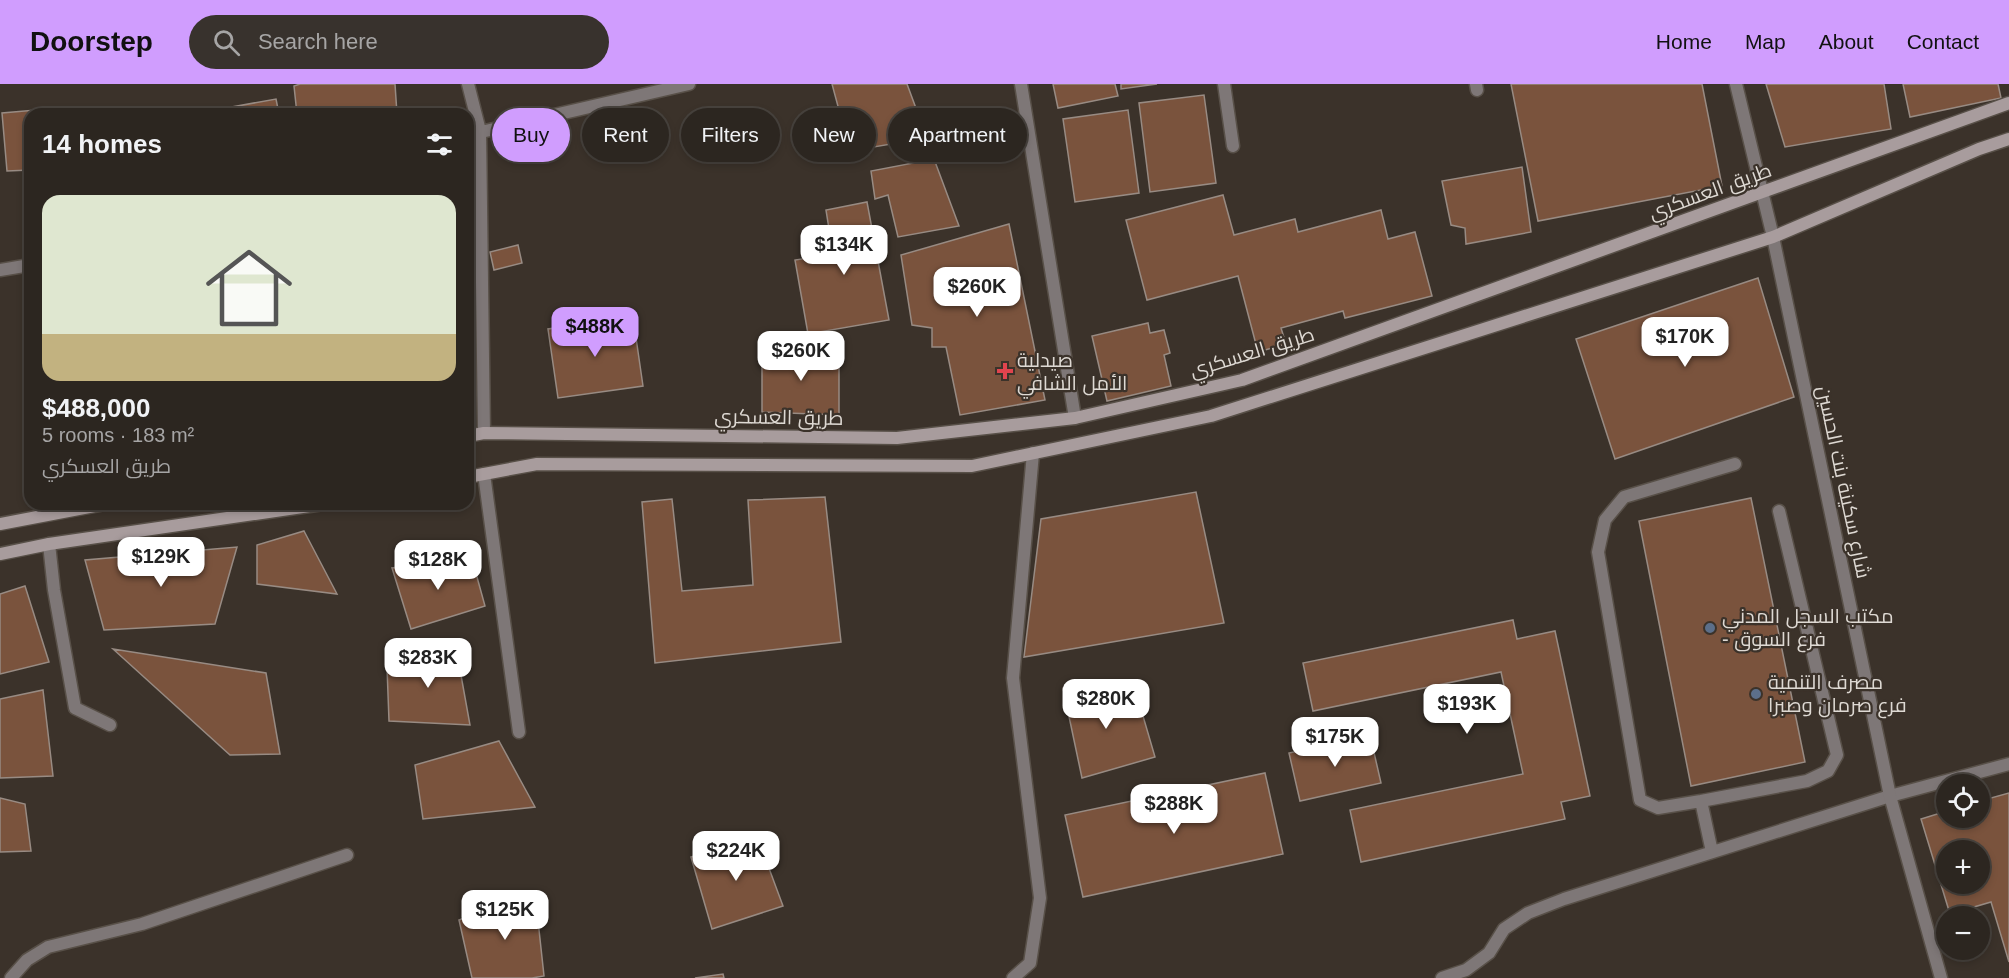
<!DOCTYPE html>
<html lang="en">
<head>
<meta charset="utf-8">
<style>
  :root { --surface:#2c2620; --page:#38322d; --text:#f1f3f6; --muted:#a6a5a5; --line:#48433e; --accent:#d09dfe }
  body { margin:0; font-family:Helvetica,Cairo,sans-serif; background:var(--page); color:var(--text); height:100vh; display:flex; flex-direction:column; font-size:22px; white-space:nowrap }
  * { box-sizing:border-box; margin:0 }
  p { font-size:20px; color:var(--muted) }
  .icon { flex:none; width:33px; height:33px; fill:none; stroke:currentColor; stroke-width:2; stroke-linecap:round; stroke-linejoin:round }
  .map { position:relative; flex:1; overflow:hidden }
  .details { position:absolute; left:24px; top:24px; width:450px; height:402px; display:flex; flex-direction:column; background:var(--surface); border-radius:18px; box-shadow:0 3px 9px #0003,0 0 0 2px var(--line) }
  .details>* { flex:none }
  .top-card { position:absolute; left:492px; top:24px; width:570px; height:54px; display:flex; gap:12px }
  .buttons { position:absolute; left:1936px; top:690px; display:grid; gap:12px }
  .buttons a { display:grid; place-items:center; width:54px; height:54px; border-radius:50%; background:var(--surface); box-shadow:0 3px 9px #0003,0 0 0 2px var(--line); font-size:30px }
  .price { position:absolute; translate:-50% -51px; padding:0 14px; border-radius:12px; background:#fff; color:#222; font-size:20px; line-height:39px; filter:drop-shadow(0 2px 3px #0008) }
  .price::after { content:''; position:absolute; left:50%; top:36px; width:18px; height:14px; margin-left:-9px; background:inherit; clip-path:polygon(0 0,100% 0,50% 100%) }
  .price.current { background:var(--accent); color:#111 }
  ul { padding:0; list-style:none }
  li { display:grid; align-content:center; gap:12px; height:318px; padding:0 18px }
  li+li { border-top:2px solid var(--line) }
  li span { display:grid; place-items:center; height:186px; border-radius:18px; color:#555 }
  li>.icon { margin-inline-start:auto }
  span .icon { width:108px; height:108px; fill:#fffc; stroke-width:1 }
  li b { font-size:26px }
  h2 { display:flex; justify-content:space-between; align-items:center; height:72px; padding:0 18px; font-size:26px }
  .chip { padding:0 21px; border-radius:27px; background:var(--surface); box-shadow:0 3px 9px #0003,0 0 0 2px var(--line); font-size:21px; line-height:54px }
  .chip.current { background:var(--accent); color:#111 }
  header { display:flex; align-items:center; gap:36px; box-sizing:border-box; height:84px; padding:0 30px; background:var(--accent); color:#111 }
  header strong { font-size:28px }
  nav { display:flex; gap:33px; margin-inline-start:auto; font-size:21px }
  .search { width:420px; height:54px; background:var(--page); display:flex; align-items:center; gap:15px; box-sizing:border-box; padding:0 21px; border-radius:33px; color:var(--muted); font-size:22px }
  .map>svg:first-child { display:block }
  .building { fill:#7a533d; stroke:#988b83; stroke-width:1.5; fill-rule:evenodd }
  .lines { fill:none; stroke-linecap:round; stroke-linejoin:round }
  .lane-casing { stroke:#585048; stroke-width:15 }
  .street-casing { stroke:#585048; stroke-width:15 }
  .secondary-casing { stroke:#585048; stroke-width:15 }
  .lane { stroke:#7e7777; stroke-width:12 }
  .street { stroke:#7e7777; stroke-width:12 }
  .secondary { stroke:#a89c9d; stroke-width:12 }
  .health-dot { fill:#e0444e; stroke:#3b322a; stroke-width:2 }
  .service-dot { fill:#5c6f8a; stroke:#3b322a; stroke-width:2 }
  .labels { text-anchor:middle; stroke-width:4.5; stroke-linejoin:round; paint-order:stroke }
  .street-label { font-size:20px; fill:#ded9d3; stroke:#3b322a }
  .poi-label { font-size:20px; fill:#ded9d3; stroke:#3b322a; text-anchor:start }
</style>
</head>
<body>
<header>
<strong>Doorstep</strong>
<div class="search"><svg class="icon" aria-label="search" viewBox="0 0 24 24"><circle cx="10" cy="10" r="6"/><path d="M15 15l6 6"/></svg>Search here</div>
<nav><a>Home</a><a>Map</a><a>About</a><a>Contact</a></nav>
</header>
<div class="map">
<svg width="2009" height="894" viewBox="0 0 2009 894">
  <rect width="100%" height="100%" fill="#3b322a"/>
  <path class="building" d="M 300,0 L 395,0 L 397,30 L 297,30 L 294,2 Z
    M 832,0 L 907,0 L 927,54 L 850,67 Z
    M 1053,0 L 1115,0 L 1118,12 L 1058,24 Z
    M 1121,0 L 1157,0 L 1121,5 Z
    M 1511,0 L 1702,0 L 1722,102 L 1538,137 Z
    M 1766,0 L 1884,0 L 1891,45 L 1785,63 Z
    M 1903,0 L 1998,0 L 2001,14 L 1910,33 Z
    M 1204,11 L 1216,99 L 1150,108 L 1139,19 Z
    M 276,15 L 279,30 L 193,30 Z
    M 36,26 L 36,30 L 30,30 L 30,86 L 7,87 L 2,29 Z
    M 1128,26 L 1139,109 L 1075,118 L 1063,35 Z
    M 934,75 L 959,142 L 898,153 L 888,111 L 875,115 L 871,87 Z
    M 1522,83 L 1531,148 L 1466,160 L 1465,144 L 1451,141 L 1442,97 Z
    M 1223,111 L 1234,151 L 1295,135 L 1298,148 L 1381,126 L 1388,155 L 1415,148 L 1432,212 L 1345,234 L 1343,227 L 1281,244 L 1286,260 L 1258,268 L 1238,192 L 1147,216 L 1126,136 Z
    M 867,118 L 889,236 L 808,250 L 795,176 L 833,170 L 826,126 Z
    M 1009,140 L 1045,316 L 960,331 L 946,263 L 932,263 L 932,244 L 912,241 L 901,171 Z
    M 518,161 L 522,179 L 494,186 L 490,168 Z
    M 1758,194 L 1794,313 L 1615,375 L 1576,255 Z
    M 633,233 L 643,302 L 558,314 L 548,245 Z
    M 1148,239 L 1150,249 L 1164,246 L 1170,269 L 1164,271 L 1171,302 L 1107,317 L 1092,252 Z
    M 839,265 L 839,331 L 762,328 L 762,268 Z
    M 30,322 L 30,403 L 25,404 L 24,323 Z
    M 1196,408 L 1224,539 L 1024,573 L 1041,435 Z
    M 825,413 L 841,558 L 655,579 L 642,418 L 672,415 L 682,507 L 753,501 L 748,416 Z
    M 1751,414 L 1805,678 L 1691,702 L 1639,437 Z
    M 304,447 L 337,510 L 257,500 L 257,461 Z
    M 237,463 L 215,540 L 104,546 L 85,476 Z
    M 472,475 L 485,522 L 411,545 L 392,484 Z
    M 25,502 L 49,578 L 0,590 L 0,510 Z
    M 1513,536 L 1517,555 L 1555,547 L 1590,712 L 1561,718 L 1565,735 L 1361,778 L 1350,726 L 1523,690 L 1501,588 L 1313,627 L 1303,579 Z
    M 455,558 L 470,641 L 389,637 L 387,583 Z
    M 113,565 L 266,589 L 280,670 L 230,671 Z
    M 1098,597 L 1110,621 L 1136,608 L 1155,673 L 1082,694 L 1063,604 Z
    M 43,606 L 53,692 L 0,694 L 0,615 Z
    M 1370,651 L 1381,699 L 1300,717 L 1289,669 Z
    M 499,657 L 535,723 L 423,735 L 415,681 Z
    M 1265,689 L 1283,770 L 1083,813 L 1065,731 Z
    M 2009,709 L 2009,878 L 1991,818 L 1950,830 L 1921,735 L 1947,727 L 1947,734 L 1980,734 L 1980,717 ZM 1947,766 L 1980,766 L 1980,800 L 1947,800 Z
    M 0,714 L 25,720 L 31,767 L 0,768 Z
    M 757,752 L 783,822 L 712,845 L 691,773 Z
    M 535,809 L 544,892 L 532,894 L 472,894 L 459,836 Z
    M 723,890 L 724,894 L 695,894 Z"/>
  <g class="lines">
    <g class="lane-casing">
      <path id="lane" d="M 1701,717 L 1658,724 L 1640,716 L 1598,468 L 1605,436 L 1624,413 L 1735,380
        M 1712,768 L 1701,717 L 1807,697 L 1828,687 L 1837,671 L 1779,427
        M 1013,894 L 1030,879 L 1040,814 L 1013,594 L 1033,369
        M 1442,894 L 1466,886 L 1489,869 L 1504,845 L 1528,829 L 1564,815 L 1890,712 L 2009,680"/>
    </g>
    <g class="street-casing">
      <path id="street" d="M 468,0 L 480,47 L 484,349
        M 1021,0 L 1075,334
        M 1224,0 L 1233,62
        M 1476,0 L 1477,6
        M 1736,0 L 1773,153 L 1890,712 L 1941,894
        M 468,51 L 689,0
        M 0,186 L 30,181
        M 484,390 L 519,648
        M 49,460 L 54,506 L 75,624 L 110,641
        M 11,894 L 27,876 L 48,863 L 142,840 L 347,771"/>
    </g>
    <g class="secondary-casing">
      <path id="secondary" d="M 468,352 L 484,349 L 897,354 L 1075,334 L 1242,296 L 2009,19
        M 468,393 L 537,380 L 972,382 L 1211,332 L 1773,153 L 1979,65 L 2009,55
        M 0,440 L 105,420
        M 0,470 L 49,460 L 323,420"/>
    </g>
    <use href="#lane" class="lane"/>
    <use href="#street" class="street"/>
    <use href="#secondary" class="secondary"/>
  </g>
  <path class="health-dot" d="M1002 278h6v6h6v6h-6v6h-6v-6h-6v-6h6z"/>
  <g class="service-dot">
    <circle cx="1710" cy="544" r="6"/>
    <circle cx="1756" cy="610" r="6"/>
  </g>
  <g class="labels">
    <g class="street-label">
      <text transform="translate(1710 107) rotate(-20)" y="7">طريق العسكري</text>
      <text transform="translate(1252 268) rotate(-17)" y="7">طريق العسكري</text>
      <text transform="translate(779 333) rotate(1)" y="7">طريق العسكري</text>
      <text transform="translate(1844 398) rotate(78)" y="7">شارع سكينة بنت الحسين</text>
    </g>
    <g class="poi-label">
      <text x="1017" y="283">صيدلية<tspan x="1017" dy="23">الأمل الشافي</tspan></text>
      <text x="1722" y="539">مكتب السجل المدني<tspan x="1722" dy="23">- فرع السوق</tspan></text>
      <text x="1768" y="605">مصرف التنمية<tspan x="1768" dy="23">فرع صرمان وصبرا</tspan></text>
    </g>
  </g>
</svg>
<div class="buttons">
<a><svg class="icon" aria-label="locate" viewBox="0 0 24 24"><circle cx="12" cy="12" r="6"/><path d="M12 2v4M12 18v4M2 12h4M18 12h4"/></svg></a>
<a>+</a>
<a>−</a>
</div>
<b class="price" style="left:844px;top:192px">$134K</b>
<b class="price" style="left:977px;top:234px">$260K</b>
<b class="price current" style="left:595px;top:274px">$488K</b>
<b class="price" style="left:1685px;top:284px">$170K</b>
<b class="price" style="left:801px;top:298px">$260K</b>
<b class="price" style="left:161px;top:504px">$129K</b>
<b class="price" style="left:438px;top:507px">$128K</b>
<b class="price" style="left:428px;top:605px">$283K</b>
<b class="price" style="left:1106px;top:646px">$280K</b>
<b class="price" style="left:1467px;top:651px">$193K</b>
<b class="price" style="left:1335px;top:684px">$175K</b>
<b class="price" style="left:1174px;top:751px">$288K</b>
<b class="price" style="left:736px;top:798px">$224K</b>
<b class="price" style="left:505px;top:857px">$125K</b>
<div class="top-card">
<a class="chip current">Buy</a>
<a class="chip">Rent</a>
<a class="chip">Filters</a>
<a class="chip">New</a>
<a class="chip">Apartment</a>
</div>
<section class="details">
<h2>14 homes<svg class="icon" aria-label="filters" viewBox="0 0 24 24"><path d="M4 7h16M4 17h16"/><circle cx="9" cy="7" r="2"/><circle cx="15" cy="17" r="2"/></svg></h2>
<ul>
<li><span style="background:linear-gradient(#dfe7d0 75%,#c2b280 0)"><svg class="icon" aria-label="home" viewBox="0 0 24 24"><path d="M3 11l9-7 9 7M6 9v11h12V9"/></svg></span><div><b>$488,000</b><p>5 rooms · 183 m²</p><p>طريق العسكري</p></div></li>
</ul>
</section>
</div>
</body>
</html>
